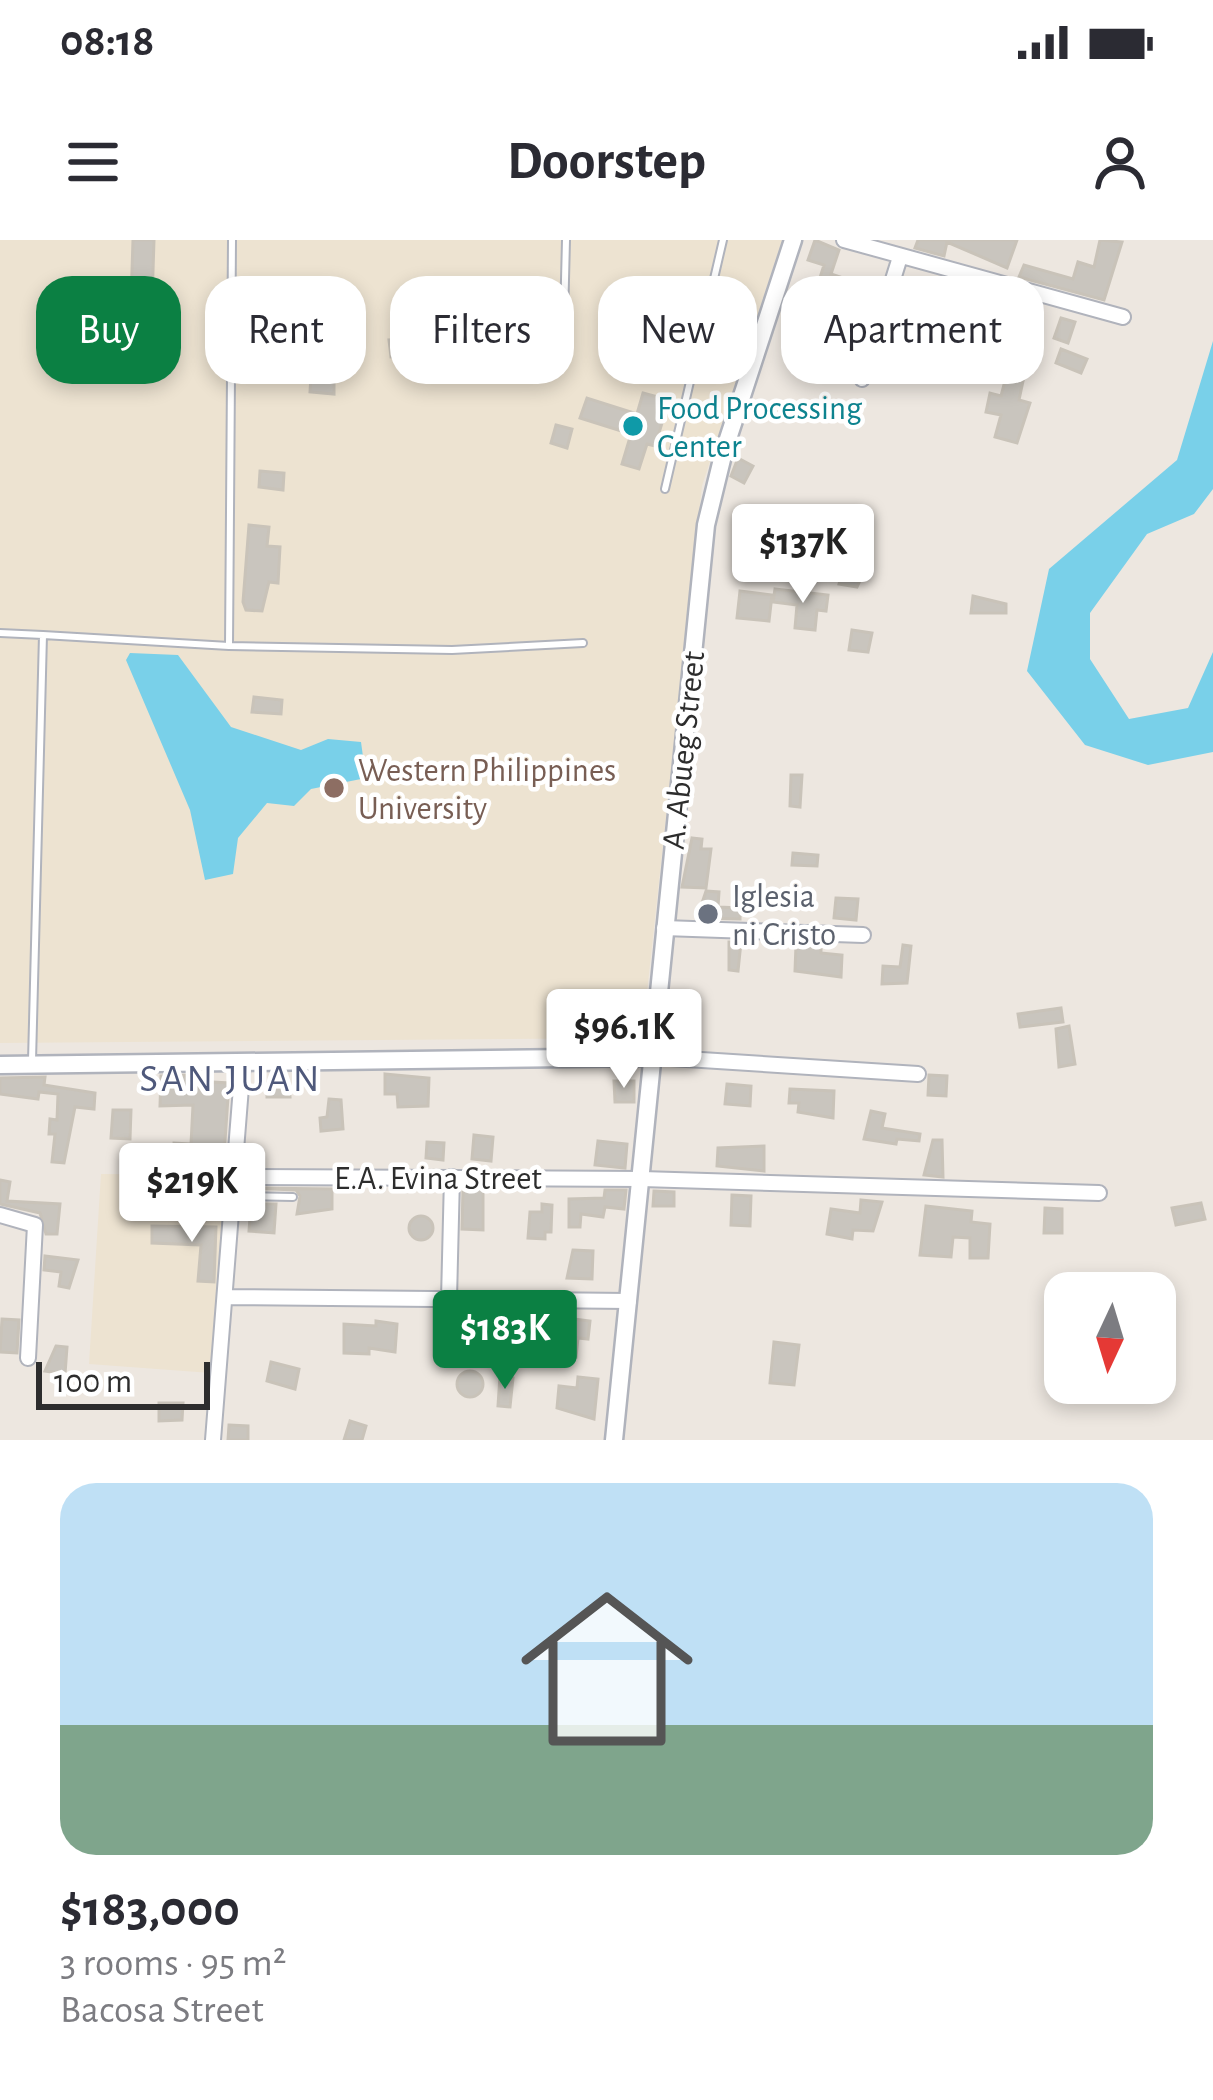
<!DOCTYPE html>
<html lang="en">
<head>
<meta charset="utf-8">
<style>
  :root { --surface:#fff; --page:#f2f2f3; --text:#2b2b33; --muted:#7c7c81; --accent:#0b8043 }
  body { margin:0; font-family:"Alegreya Sans",sans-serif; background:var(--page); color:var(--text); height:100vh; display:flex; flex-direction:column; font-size:45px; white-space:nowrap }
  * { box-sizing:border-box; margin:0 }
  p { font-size:39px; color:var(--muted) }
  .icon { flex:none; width:66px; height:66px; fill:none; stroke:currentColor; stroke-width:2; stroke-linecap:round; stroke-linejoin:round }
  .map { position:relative; height:1200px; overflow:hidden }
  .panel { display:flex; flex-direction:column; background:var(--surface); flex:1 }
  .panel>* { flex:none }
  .hud { position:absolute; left:36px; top:36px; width:1143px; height:108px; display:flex; gap:24px }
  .needle { width:78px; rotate:184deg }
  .controls { position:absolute; left:1044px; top:1032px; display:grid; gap:24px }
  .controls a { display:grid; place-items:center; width:132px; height:132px; border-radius:24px; background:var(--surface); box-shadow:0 6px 18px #0003; font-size:60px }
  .scale { position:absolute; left:36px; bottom:30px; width:174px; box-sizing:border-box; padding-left:12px; border:6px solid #2d2d2d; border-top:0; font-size:33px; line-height:42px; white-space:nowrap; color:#2d2d2d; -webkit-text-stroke:9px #fff; paint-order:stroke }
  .price { position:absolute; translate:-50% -102px; padding:0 27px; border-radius:12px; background:#fff; color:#222; font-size:39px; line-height:78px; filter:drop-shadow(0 3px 6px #0008) }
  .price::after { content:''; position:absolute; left:50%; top:72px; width:36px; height:27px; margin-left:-18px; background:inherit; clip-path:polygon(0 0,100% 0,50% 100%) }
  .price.active { background:var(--accent); color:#fff }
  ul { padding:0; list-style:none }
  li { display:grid; align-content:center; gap:24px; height:636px; padding:0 60px }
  li span { display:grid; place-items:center; height:372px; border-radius:36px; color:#555 }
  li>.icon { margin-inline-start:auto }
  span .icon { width:216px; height:216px; fill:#fffc; stroke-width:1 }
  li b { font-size:51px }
  .pill { padding:0 42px; border-radius:36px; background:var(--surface); box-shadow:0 6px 18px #0003; font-size:42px; line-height:108px }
  .pill.active { background:var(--accent); color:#fff }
  .status { display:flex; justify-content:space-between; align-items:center; height:84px; padding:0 60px; background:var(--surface); direction:ltr }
  .status svg { height:33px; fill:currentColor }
  header { display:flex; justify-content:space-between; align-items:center; height:156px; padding:0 60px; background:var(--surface); font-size:54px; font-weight:700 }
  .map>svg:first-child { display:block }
  .education { fill:#ede3d1 }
  .water { fill:#79d0e9 }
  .building { fill:#c9c5be; stroke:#c9c3b9; stroke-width:3 }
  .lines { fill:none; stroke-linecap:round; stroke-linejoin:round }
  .service-casing { stroke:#b0b3bc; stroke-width:10 }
  .minor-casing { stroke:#b0b3bc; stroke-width:18 }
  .tertiary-casing { stroke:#b0b3bc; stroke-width:21 }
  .service { stroke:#fff; stroke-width:6 }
  .minor { stroke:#fff; stroke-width:14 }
  .tertiary { stroke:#fff; stroke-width:16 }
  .culture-dot { fill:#0f9aa8; stroke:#fff; stroke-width:4.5 }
  .education-dot { fill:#8d6e63; stroke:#fff; stroke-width:4.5 }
  .worship-dot { fill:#6b7280; stroke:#fff; stroke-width:4.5 }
  .labels { text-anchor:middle; stroke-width:9; stroke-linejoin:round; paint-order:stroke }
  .culture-label { font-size:33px; fill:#0d838f; stroke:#fff; text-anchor:start }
  .street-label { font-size:33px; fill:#2d2d2d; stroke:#fff }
  .education-label { font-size:33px; fill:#785e54; stroke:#fff; text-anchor:start }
  .worship-label { font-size:33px; fill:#5b616d; stroke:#fff; text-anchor:start }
  .quarter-label { font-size:39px; letter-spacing:3px; fill:#4f597b; stroke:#fff }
</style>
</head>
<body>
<div class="status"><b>08:18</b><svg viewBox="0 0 49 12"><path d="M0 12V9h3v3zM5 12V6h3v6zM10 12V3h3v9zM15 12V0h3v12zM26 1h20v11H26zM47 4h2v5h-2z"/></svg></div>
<header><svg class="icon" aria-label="menu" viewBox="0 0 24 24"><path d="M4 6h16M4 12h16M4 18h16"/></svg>Doorstep<svg class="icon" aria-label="person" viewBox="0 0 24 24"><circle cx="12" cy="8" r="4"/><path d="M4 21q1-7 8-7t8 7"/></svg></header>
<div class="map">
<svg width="1213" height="1200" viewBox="0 0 1213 1200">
  <rect width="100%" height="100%" fill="#ede7e0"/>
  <path class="education" d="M 0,0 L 782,0 L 702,246 L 642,798 L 0,803 Z
    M 101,934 L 229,935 L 211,1133 L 89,1124 Z"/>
  <path class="water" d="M 1213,101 L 1213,249 L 1194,274 L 1147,294 L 1090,373 L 1090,419 L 1129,479 L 1188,468 L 1213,412 L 1213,512 L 1148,525 L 1085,505 L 1027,431 L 1049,329 L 1177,220 Z
    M 130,413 L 178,415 L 231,487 L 301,510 L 328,499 L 361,502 L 366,538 L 311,549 L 294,566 L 267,563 L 238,598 L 233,634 L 205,640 L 190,570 L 126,420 Z"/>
  <path class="building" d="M 133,0 L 154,0 L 151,93 L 130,93 Z
    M 815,0 L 839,10 L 831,34 L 852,41 L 847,58 L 837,55 L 829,80 L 820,78 L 814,103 L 796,99 L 801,72 L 790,69 L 795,54 L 813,60 L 824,25 L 808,20 Z
    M 918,0 L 1017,0 L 1007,28 L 947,2 L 944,16 L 915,8 Z
    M 1100,0 L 1122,2 L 1104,60 L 1019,37 L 1024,25 L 1073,39 L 1078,22 L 1094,27 Z
    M 1020,62 L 1041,69 L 1032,96 L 1039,98 L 1035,109 L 998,98 L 1001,87 L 1010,89 Z
    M 854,66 L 871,71 L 865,92 L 848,88 Z
    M 895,70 L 935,85 L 938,76 L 949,79 L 942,97 L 914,95 L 913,129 L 884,119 L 898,80 L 892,79 Z
    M 1061,78 L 1075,82 L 1068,103 L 1054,98 Z
    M 491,86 L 554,93 L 551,116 L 488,110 Z
    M 977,88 L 988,91 L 973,136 L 943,129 L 947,113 L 967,118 Z
    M 411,99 L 412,116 L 391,117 L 389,100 Z
    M 1061,109 L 1087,119 L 1081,133 L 1056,123 Z
    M 311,136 L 334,138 L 334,154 L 310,152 Z
    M 1006,137 L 1023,141 L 1019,160 L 1030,163 L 1017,203 L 995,197 L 1001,175 L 986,172 L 990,153 L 1001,156 Z
    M 643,153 L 669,160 L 655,206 L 647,204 L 639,229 L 622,224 L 631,194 L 580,178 L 587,158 L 637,174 Z
    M 556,185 L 572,189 L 567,208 L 551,203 Z
    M 738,218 L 753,226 L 744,243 L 731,236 Z
    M 260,231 L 284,233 L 283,250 L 259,247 Z
    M 249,285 L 269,287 L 267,306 L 280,307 L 278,343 L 269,342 L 262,371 L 246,370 L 243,362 Z
    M 846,319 L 868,323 L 857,347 L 839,344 Z
    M 775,349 L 828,355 L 826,371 L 817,370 L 815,390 L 795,388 L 797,365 L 773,362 Z
    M 740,351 L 772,355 L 769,381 L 737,378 Z
    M 973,356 L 1006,364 L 1006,373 L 971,373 Z
    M 852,390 L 872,393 L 868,412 L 849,410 Z
    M 254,457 L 282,460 L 281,474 L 252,472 Z
    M 791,535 L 802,535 L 800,567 L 790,566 Z
    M 692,598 L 702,599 L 701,609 L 711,609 L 706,648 L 682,647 Z
    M 793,613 L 818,615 L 817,626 L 792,625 Z
    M 706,651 L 719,652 L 718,667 L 740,668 L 740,679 L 697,678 Z
    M 836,658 L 858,659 L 856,680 L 834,678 Z
    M 729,702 L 741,702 L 738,731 L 729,730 Z
    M 796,705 L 821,706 L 821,713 L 842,715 L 841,737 L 795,731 Z
    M 903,705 L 911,706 L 907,743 L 882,744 L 883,726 L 900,727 Z
    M 1061,768 L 1063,782 L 1020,787 L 1018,774 Z
    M 1069,786 L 1075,824 L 1059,827 L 1056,789 Z
    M 385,834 L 429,838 L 428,866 L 398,867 L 397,854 L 385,854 Z
    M 195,835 L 195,841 L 229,843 L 223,930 L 189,928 L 190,919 L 173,917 L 174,903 L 191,904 L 193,865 L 160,866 L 161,836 Z
    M 929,835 L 947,836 L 946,856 L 928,855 Z
    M 45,837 L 44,845 L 95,853 L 94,869 L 75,867 L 64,923 L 52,922 L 55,894 L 49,894 L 50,879 L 57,880 L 58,854 L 39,852 L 38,859 L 0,854 L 0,838 Z
    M 614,841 L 634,841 L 634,862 L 615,862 Z
    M 267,843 L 289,843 L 290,857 L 267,857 Z
    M 727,844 L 751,846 L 750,866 L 725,864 Z
    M 790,849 L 834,851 L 833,878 L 798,872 L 799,863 L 789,863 Z
    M 329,859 L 341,860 L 343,889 L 321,891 L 320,878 L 327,877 Z
    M 113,870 L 131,870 L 130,899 L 111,898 Z
    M 871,871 L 885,874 L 882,888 L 920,894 L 919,901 L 897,899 L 896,904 L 864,899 Z
    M 474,895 L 493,897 L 491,921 L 472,919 Z
    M 933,900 L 942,900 L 943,937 L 924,935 Z
    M 598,901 L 627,904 L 625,928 L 595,925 Z
    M 427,902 L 444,903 L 443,920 L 426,918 Z
    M 764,906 L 764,931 L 717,926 L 718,908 Z
    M 0,940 L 10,942 L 7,961 L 60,964 L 57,994 L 46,994 L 40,973 L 0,964 Z
    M 136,940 L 155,941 L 154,975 L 136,976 Z
    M 246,948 L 332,949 L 332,969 L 297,974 L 300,956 L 296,950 Z
    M 463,949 L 483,949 L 483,990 L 462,989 Z
    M 605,950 L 626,950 L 624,969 L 605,967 L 603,977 L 581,974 L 580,987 L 569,987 L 569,959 L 604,958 Z
    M 654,951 L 674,952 L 674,966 L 653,966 Z
    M 732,955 L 751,956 L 750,986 L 731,985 Z
    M 861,960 L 882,962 L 873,991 L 853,990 L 852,999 L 827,994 L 831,969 L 860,973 Z
    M 1201,963 L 1205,979 L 1176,985 L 1172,968 Z
    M 251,964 L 276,964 L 274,993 L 249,991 Z
    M 542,964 L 552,965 L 551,992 L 545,992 L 545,999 L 528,998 L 530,972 L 542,972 Z
    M 926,966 L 972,971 L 971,982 L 990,984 L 988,1018 L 970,1018 L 970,998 L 953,997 L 951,1017 L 920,1015 Z
    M 1045,968 L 1062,969 L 1062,993 L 1044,993 Z
    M409 988a12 12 0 1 1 24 0a12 12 0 1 1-24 0Z
    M 152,986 L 216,987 L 214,1042 L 198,1041 L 201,1005 L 152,1003 Z
    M 573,1010 L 593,1011 L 592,1039 L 567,1038 Z
    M 45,1016 L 78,1020 L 69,1048 L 59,1046 L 61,1032 L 44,1030 Z
    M 566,1078 L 590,1081 L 588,1099 L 578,1098 L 576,1117 L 561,1115 Z
    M 2,1079 L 19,1080 L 17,1113 L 0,1112 Z
    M 376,1081 L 397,1084 L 395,1112 L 369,1108 L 369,1114 L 344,1113 L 344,1084 L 376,1086 Z
    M 516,1097 L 543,1097 L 542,1121 L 516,1120 Z
    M 774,1102 L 799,1105 L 794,1145 L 770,1143 Z
    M 458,1104 L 491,1104 L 491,1120 L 458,1119 Z
    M 56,1106 L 67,1107 L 65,1134 L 45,1131 Z
    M 271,1122 L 299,1129 L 295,1149 L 267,1141 Z
    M457 1144a13 13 0 1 1 26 0a13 13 0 1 1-26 0Z
    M 500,1136 L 513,1138 L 510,1167 L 498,1166 Z
    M 578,1137 L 598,1139 L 594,1179 L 557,1168 L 559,1146 L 577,1148 Z
    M 159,1163 L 183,1163 L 182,1180 L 159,1181 Z
    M 350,1181 L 366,1186 L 362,1200 L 344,1200 Z
    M 229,1185 L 248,1186 L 248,1200 L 228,1200 Z"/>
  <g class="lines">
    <g class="service-casing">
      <path id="service" d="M 563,119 L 566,0
        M 665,249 L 723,0
        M 0,393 L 43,395 L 32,821
        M 43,395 L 229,406 L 232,0
        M 229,406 L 452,410 L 583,403
        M 237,956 L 293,957"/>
    </g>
    <g class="minor-casing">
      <path id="minor" d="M 844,0 L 1123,77
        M 862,139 L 900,17
        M 664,688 L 863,695
        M 655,817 L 918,834
        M 235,937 L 642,939 L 1099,953
        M 0,975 L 35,985 L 28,1118
        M 228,1057 L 629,1061
        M 449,1059 L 452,937
        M 213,1200 L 243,822"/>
    </g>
    <g class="tertiary-casing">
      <path id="tertiary" d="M 0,825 L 655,817
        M 614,1200 L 706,285 L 724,211 L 793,0"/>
    </g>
    <use href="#service" class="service"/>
    <use href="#minor" class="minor"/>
    <use href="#tertiary" class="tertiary"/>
  </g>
  <circle class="culture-dot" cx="633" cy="186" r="12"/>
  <circle class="education-dot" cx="334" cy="548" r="12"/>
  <circle class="worship-dot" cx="708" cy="674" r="12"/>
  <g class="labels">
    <g class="culture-label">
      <text x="657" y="179">Food Processing<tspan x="657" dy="38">Center</tspan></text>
    </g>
    <g class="street-label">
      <text transform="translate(682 510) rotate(-84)" y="12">A. Abueg Street</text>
      <text x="438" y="949">E.A. Evina Street</text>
    </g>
    <g class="education-label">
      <text x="358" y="541">Western Philippines<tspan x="358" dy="38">University</tspan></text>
    </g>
    <g class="worship-label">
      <text x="732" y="667">Iglesia<tspan x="732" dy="38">ni Cristo</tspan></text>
    </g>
    <g class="quarter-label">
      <text x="231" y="851">SAN JUAN</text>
    </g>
  </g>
</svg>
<div class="controls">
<a><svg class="needle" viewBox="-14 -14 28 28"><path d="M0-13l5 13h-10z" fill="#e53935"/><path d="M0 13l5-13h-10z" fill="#7c7c81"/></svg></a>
</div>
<div class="scale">100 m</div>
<b class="price" style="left:803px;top:366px">$137K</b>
<b class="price" style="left:624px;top:851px">$96.1K</b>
<b class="price" style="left:192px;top:1005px">$219K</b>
<b class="price active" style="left:505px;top:1152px">$183K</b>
<div class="hud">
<a class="pill active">Buy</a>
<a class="pill">Rent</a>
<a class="pill">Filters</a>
<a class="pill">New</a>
<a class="pill">Apartment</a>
</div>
</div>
<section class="panel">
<ul>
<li><span style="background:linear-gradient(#bfe0f5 65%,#7fa58c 0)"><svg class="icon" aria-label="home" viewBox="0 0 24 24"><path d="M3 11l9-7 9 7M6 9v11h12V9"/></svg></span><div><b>$183,000</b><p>3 rooms · 95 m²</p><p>Bacosa Street</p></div></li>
</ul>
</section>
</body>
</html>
